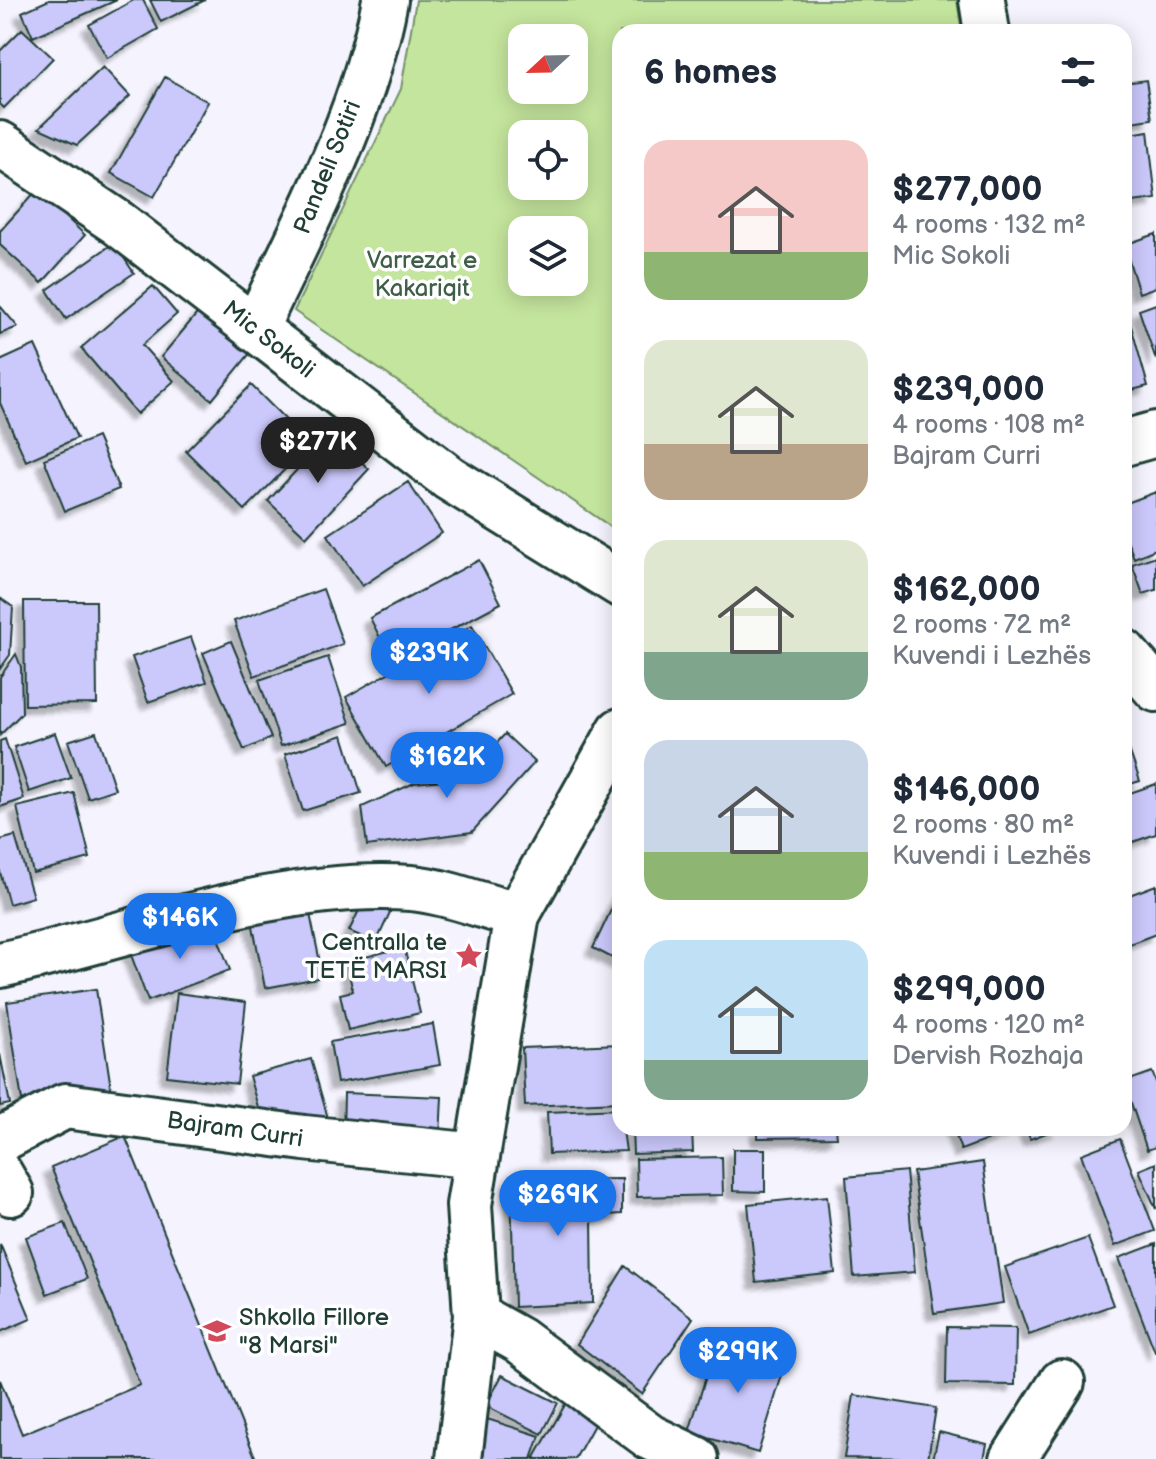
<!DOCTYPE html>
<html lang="en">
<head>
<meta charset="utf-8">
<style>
  :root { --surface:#fff; --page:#f2f2f3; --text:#1f2937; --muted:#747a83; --accent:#1a73e8 }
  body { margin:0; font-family:"Balsamiq Sans",sans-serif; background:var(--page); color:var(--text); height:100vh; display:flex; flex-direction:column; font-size:30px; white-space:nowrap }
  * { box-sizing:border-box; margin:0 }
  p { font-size:26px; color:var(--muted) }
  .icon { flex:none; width:44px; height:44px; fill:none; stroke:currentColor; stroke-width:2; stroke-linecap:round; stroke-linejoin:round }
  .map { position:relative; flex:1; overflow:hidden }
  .drawer { position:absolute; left:612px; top:24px; width:520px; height:1112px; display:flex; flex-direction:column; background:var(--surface); border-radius:24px; box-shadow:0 4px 20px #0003 }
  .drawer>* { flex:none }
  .needle { width:52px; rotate:248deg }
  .buttons { position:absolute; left:508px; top:24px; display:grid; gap:16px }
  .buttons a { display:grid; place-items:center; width:80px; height:80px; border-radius:16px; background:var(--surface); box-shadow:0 4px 20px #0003; font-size:40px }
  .price { position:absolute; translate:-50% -68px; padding:0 18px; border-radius:28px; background:var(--accent); color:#fff; font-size:26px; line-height:52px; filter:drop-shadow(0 2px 4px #0008) }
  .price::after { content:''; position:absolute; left:50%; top:48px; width:24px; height:18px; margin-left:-12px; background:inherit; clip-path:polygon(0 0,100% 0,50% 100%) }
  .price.on { background:#222; color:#fff }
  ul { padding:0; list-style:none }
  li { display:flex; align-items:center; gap:24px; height:200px; padding:0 32px }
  li span { display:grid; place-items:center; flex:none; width:224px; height:160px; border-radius:24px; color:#555 }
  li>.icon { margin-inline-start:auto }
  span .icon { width:96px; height:96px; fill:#fffc; stroke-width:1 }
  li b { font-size:34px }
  h2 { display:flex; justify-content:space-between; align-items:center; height:96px; padding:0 32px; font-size:34px }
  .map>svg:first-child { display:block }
  .green { fill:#c4e59d; stroke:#729168; stroke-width:2; fill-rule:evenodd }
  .building { fill:#cbc8fb; stroke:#1f3d34; stroke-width:2; filter:url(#shadow) }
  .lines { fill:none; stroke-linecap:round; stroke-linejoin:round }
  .minor-casing { stroke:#1f3d34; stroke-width:50 }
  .minor { stroke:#fff; stroke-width:44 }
  .labels { text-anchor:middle; stroke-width:7; stroke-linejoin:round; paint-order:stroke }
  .street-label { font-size:24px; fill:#1f3d34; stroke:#fff }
  .park-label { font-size:24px; fill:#405f49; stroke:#fff }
  .poi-label { font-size:24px; fill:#1f3d34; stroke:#fff; text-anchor:end }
</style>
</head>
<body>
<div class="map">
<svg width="1156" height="1459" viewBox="0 0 1156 1459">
  <defs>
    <filter id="shadow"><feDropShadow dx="-7" dy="7" stdDeviation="2" flood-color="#0004"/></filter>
  </defs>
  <rect width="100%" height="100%" fill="#f5f4fe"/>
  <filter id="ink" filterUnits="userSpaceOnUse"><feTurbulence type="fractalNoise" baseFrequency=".0125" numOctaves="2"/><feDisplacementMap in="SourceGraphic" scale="16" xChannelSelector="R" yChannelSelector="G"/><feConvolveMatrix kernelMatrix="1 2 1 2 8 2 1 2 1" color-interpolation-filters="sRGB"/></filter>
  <g filter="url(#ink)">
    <path class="green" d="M 416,0 L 957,0 L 962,32 L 620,32 L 620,533 L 294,311 L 401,89 ZM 522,38 L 574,38 L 574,90 L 522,90 ZM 522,134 L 574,134 L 574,186 L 522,186 ZM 522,230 L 574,230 L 574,282 L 522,282 Z"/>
    <path class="building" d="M 49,0 L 117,0 L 33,37 L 22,12 Z
      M 134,0 L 143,0 L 158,29 L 107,58 L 89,25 Z
      M 150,0 L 205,0 L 161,22 Z
      M 22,29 L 53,58 L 4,108 L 0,104 L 0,51 Z
      M 103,67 L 130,96 L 77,145 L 39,128 Z
      M 165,77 L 208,102 L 154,197 L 111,173 Z
      M 1146,80 L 1152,119 L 1124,123 L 1124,83 Z
      M 1148,131 L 1156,199 L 1124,203 L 1124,135 Z
      M 37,190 L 85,235 L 42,283 L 0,245 L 0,231 Z
      M 1156,234 L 1156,287 L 1139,293 L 1124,245 Z
      M 114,243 L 134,273 L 66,319 L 47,290 Z
      M 153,286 L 177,314 L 142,345 L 174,381 L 137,414 L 81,348 Z
      M 1124,301 L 1148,386 L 1124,392 Z
      M 1156,304 L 1156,360 L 1139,310 Z
      M 0,306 L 18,327 L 0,334 Z
      M 201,309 L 252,351 L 212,400 L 161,357 Z
      M 35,345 L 77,438 L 26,461 L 0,403 L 0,361 Z
      M 251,385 L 310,444 L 245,510 L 186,451 Z
      M 331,433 L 369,469 L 306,537 L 268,501 Z
      M 97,437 L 119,489 L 65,511 L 44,459 Z
      M 408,482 L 442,533 L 362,586 L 328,535 Z
      M 1156,492 L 1156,549 L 1134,558 L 1124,532 L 1124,504 Z
      M 1156,556 L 1156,590 L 1143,594 L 1132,564 Z
      M 479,560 L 501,603 L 392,661 L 370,618 Z
      M 323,589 L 343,644 L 254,676 L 234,621 Z
      M 0,598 L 13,607 L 10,655 L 0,669 Z
      M 24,601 L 96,601 L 97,704 L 25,705 Z
      M 472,625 L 512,694 L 386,767 L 346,697 Z
      M 191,637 L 207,682 L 148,702 L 132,657 Z
      M 231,641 L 271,738 L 244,750 L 203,653 Z
      M 16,654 L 21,667 L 22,713 L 0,735 L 0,677 Z
      M 328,657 L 350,723 L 281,746 L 259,680 Z
      M 96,732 L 115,789 L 88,798 L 68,741 Z
      M 55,733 L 71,778 L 29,792 L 14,747 Z
      M 505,734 L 535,762 L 472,832 L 367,846 L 362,807 L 414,783 L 465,778 Z
      M 343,735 L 361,793 L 303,811 L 285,754 Z
      M 1124,735 L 1140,781 L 1124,786 Z
      M 5,739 L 24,799 L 0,807 L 0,741 Z
      M 1156,784 L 1156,834 L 1124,845 L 1124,795 Z
      M 74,793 L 90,858 L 33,873 L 17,807 Z
      M 15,836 L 33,897 L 9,904 L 0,872 L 0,840 Z
      M 1156,885 L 1156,934 L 1124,946 L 1124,897 Z
      M 620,891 L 620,962 L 593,948 Z
      M 366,896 L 392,908 L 376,943 L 349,931 Z
      M 308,904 L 323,977 L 265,988 L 251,916 Z
      M 212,922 L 230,970 L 148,1001 L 130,952 Z
      M 404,947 L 420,1013 L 348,1030 L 340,994 L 353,991 L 346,962 Z
      M 96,989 L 111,1088 L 22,1101 L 7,1002 Z
      M 177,993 L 246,1002 L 237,1084 L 167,1076 Z
      M 433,1024 L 440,1065 L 337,1083 L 330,1042 Z
      M 620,1044 L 620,1102 L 525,1106 L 522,1048 Z
      M 0,1054 L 10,1104 L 0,1106 Z
      M 311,1059 L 332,1132 L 263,1124 L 249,1076 Z
      M 1152,1072 L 1156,1082 L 1156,1147 L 1147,1150 L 1124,1082 Z
      M 344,1093 L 442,1097 L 440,1138 L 343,1134 Z
      M 620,1109 L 626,1151 L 549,1154 L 547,1112 Z
      M 632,1128 L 692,1128 L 693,1152 L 633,1154 Z
      M 758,1128 L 836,1128 L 837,1137 L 758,1138 Z
      M 953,1128 L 1016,1128 L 1016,1129 L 961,1150 Z
      M 1026,1128 L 1060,1128 L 1030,1139 Z
      M 125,1136 L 256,1459 L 0,1459 L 0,1380 L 22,1434 L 140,1385 L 51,1167 Z
      M 1120,1139 L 1155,1231 L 1115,1246 L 1081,1154 Z
      M 733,1149 L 765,1149 L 765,1192 L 733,1191 Z
      M 722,1157 L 723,1195 L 637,1197 L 636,1159 Z
      M 983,1162 L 1003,1303 L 934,1313 L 913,1172 Z
      M 1156,1163 L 1156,1209 L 1139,1170 Z
      M 906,1171 L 915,1272 L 854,1277 L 846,1177 Z
      M 622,1179 L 622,1214 L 592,1216 L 593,1303 L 514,1307 L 511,1180 Z
      M 827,1196 L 835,1273 L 756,1282 L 748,1204 Z
      M 65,1223 L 87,1279 L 47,1294 L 26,1237 Z
      M 1088,1238 L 1113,1305 L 1029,1335 L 1005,1267 Z
      M 0,1244 L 31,1319 L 0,1332 Z
      M 1156,1244 L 1156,1352 L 1155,1352 L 1119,1258 Z
      M 625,1266 L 693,1318 L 642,1394 L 577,1344 Z
      M 947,1327 L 1016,1328 L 1015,1385 L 946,1384 Z
      M 718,1337 L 787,1359 L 758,1453 L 689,1432 Z
      M 502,1375 L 558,1403 L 542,1434 L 486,1406 Z
      M 854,1395 L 936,1408 L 928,1459 L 844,1458 Z
      M 570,1396 L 600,1414 L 575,1459 L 534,1459 Z
      M 481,1417 L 540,1436 L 532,1459 L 467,1459 Z
      M 939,1432 L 987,1444 L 984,1459 L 933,1459 Z"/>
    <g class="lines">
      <g class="minor-casing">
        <path id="minor" d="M 982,0 L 987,32
          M 0,144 L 118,223 L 449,478 L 620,584
          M 255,329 C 305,224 364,115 385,0
          M 1124,443 L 1156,434
          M 1124,652 L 1156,689
          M 0,965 C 128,937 281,878 411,888 C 446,891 484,907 517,915
          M 0,1140 L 65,1106 L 304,1138 L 477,1156
          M 0,1174 L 11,1193
          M 476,1316 L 519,1340 L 650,1437 L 696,1459
          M 459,1459 L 476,1316 L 469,1205 L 517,915 L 620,731
          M 1013,1459 L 1062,1382"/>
      </g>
      <use href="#minor" class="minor"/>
    </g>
  </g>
  <defs>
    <g id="sight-bare" transform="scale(2.16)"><path d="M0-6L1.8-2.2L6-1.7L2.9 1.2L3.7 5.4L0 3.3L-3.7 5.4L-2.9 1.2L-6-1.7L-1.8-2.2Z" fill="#d1495b" stroke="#fff" stroke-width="2.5" paint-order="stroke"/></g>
    <g id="school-bare" transform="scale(2.16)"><path d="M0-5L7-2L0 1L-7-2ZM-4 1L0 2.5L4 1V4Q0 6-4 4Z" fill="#d1495b" stroke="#fff" stroke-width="2.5" paint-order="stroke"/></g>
  </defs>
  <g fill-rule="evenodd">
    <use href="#sight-bare" x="469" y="956"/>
    <use href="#school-bare" x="217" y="1331"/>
  </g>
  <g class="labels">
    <g class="street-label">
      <text transform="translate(327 167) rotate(-68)" y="8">Pandeli Sotiri</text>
      <text transform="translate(269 339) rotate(38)" y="8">Mic Sokoli</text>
      <text transform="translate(235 1129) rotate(8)" y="8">Bajram Curri</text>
    </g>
    <g class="park-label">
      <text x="422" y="268">Varrezat e<tspan x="422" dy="28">Kakariqit</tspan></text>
    </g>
    <g class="poi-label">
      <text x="447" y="950">Centralla te<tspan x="447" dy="28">TETË MARSI</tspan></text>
      <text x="239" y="1325" text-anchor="start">Shkolla Fillore<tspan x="239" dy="28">"8 Marsi"</tspan></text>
    </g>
  </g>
</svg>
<div class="buttons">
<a><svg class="needle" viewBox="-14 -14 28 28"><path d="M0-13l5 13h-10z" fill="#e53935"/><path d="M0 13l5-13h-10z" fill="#747a83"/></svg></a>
<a><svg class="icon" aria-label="locate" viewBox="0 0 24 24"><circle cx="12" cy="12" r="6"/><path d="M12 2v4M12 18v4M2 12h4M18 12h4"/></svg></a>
<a><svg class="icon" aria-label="layers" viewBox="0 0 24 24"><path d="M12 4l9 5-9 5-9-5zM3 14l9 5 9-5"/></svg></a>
</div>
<b class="price on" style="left:318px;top:485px">$277K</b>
<b class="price" style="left:429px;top:696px">$239K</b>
<b class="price" style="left:447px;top:800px">$162K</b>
<b class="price" style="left:180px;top:961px">$146K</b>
<b class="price" style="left:558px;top:1238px">$269K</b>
<b class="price" style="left:738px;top:1395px">$299K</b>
<section class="drawer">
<h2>6 homes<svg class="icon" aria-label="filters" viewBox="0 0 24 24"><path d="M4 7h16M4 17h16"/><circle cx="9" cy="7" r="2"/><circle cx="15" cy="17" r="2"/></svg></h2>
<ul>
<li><span style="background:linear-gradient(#f6c9c9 70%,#8fb573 0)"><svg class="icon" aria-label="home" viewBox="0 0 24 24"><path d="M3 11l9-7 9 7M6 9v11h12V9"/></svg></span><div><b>$277,000</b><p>4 rooms · 132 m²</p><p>Mic Sokoli</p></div></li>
<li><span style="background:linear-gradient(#dfe7d0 65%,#b9a48a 0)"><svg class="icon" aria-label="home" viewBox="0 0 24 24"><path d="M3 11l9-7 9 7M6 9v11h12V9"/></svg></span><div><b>$239,000</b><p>4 rooms · 108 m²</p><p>Bajram Curri</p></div></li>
<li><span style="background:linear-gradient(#dfe7d0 70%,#7fa58c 0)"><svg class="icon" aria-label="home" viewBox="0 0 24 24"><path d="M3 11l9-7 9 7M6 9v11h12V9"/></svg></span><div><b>$162,000</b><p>2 rooms · 72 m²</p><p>Kuvendi i Lezhës</p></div></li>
<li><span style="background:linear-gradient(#c9d6e8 70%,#8fb573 0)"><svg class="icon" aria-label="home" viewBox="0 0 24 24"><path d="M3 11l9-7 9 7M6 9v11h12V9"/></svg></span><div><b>$146,000</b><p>2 rooms · 80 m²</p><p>Kuvendi i Lezhës</p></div></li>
<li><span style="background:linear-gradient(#bfe0f5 75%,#7fa58c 0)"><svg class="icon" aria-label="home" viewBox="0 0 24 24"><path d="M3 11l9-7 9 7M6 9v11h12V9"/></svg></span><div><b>$299,000</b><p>4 rooms · 120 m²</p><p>Dervish Rozhaja</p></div></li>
</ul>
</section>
</div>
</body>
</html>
